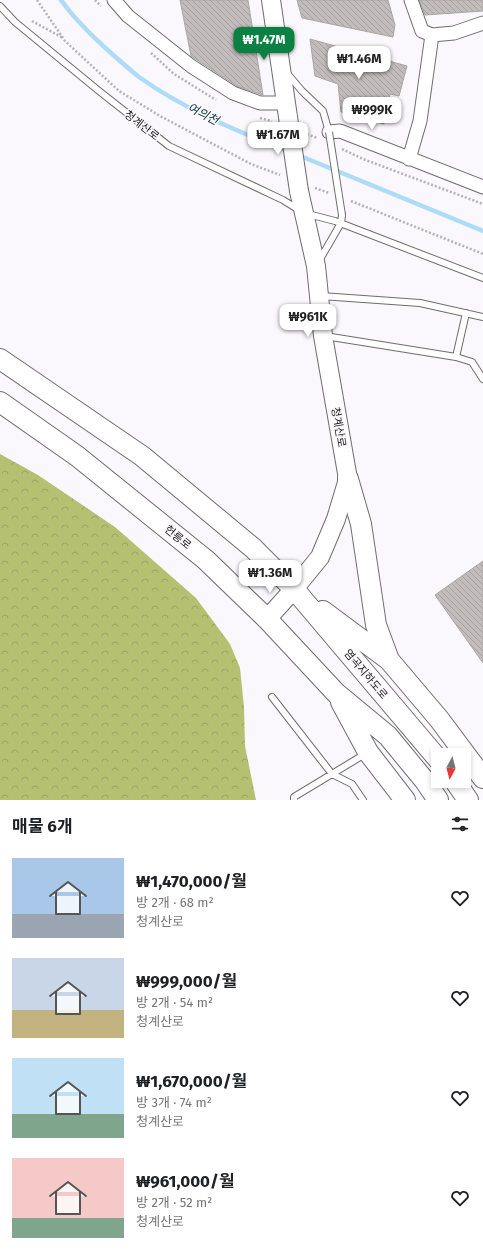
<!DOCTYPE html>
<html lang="ko">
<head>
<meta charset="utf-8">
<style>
  :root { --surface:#fff; --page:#f6f6f6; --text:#202124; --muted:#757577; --accent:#0b8043 }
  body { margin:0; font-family:"Fira Sans","Noto Sans KR",sans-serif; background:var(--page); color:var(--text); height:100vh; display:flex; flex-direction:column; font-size:15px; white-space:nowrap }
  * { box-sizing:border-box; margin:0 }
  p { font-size:13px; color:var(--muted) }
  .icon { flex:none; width:22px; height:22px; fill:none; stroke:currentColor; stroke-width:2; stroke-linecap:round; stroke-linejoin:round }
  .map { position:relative; height:800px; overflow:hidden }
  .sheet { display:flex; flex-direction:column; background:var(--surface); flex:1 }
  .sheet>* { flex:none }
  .needle { width:26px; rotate:187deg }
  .tools { position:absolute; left:431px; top:748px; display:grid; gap:8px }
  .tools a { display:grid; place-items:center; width:40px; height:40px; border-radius:0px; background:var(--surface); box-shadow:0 2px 6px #0003; font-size:20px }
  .price { position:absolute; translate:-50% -34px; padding:0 9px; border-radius:8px; background:#fff; color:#222; font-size:13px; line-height:26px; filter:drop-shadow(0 1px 2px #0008) }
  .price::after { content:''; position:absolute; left:50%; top:24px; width:12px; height:9px; margin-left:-6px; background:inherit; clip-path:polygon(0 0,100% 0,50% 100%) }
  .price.current { background:var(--accent); color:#fff }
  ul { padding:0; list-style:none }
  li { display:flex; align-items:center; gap:12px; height:100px; padding:0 12px }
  li span { display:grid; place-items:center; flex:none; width:112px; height:80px; border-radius:0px; color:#555 }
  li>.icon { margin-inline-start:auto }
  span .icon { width:48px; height:48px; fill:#fffc; stroke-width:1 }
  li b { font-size:17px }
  h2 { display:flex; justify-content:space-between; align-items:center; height:48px; padding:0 12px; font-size:17px }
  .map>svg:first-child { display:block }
  .forest { fill:url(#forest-crowns) }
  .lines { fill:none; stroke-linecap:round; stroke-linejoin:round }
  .stream { stroke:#aedcf8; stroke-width:4.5 }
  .building { fill:url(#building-back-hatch); stroke:#aaa5a4 }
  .service-casing { stroke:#6e6c6f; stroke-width:8 }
  .minor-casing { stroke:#6e6c6f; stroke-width:15 }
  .secondary-casing { stroke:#6e6c6f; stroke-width:20 }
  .primary-casing { stroke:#6e6c6f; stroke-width:22 }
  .path { stroke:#b4b2b5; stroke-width:2.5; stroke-dasharray:2 2; stroke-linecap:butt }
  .service { stroke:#fff; stroke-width:6 }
  .minor { stroke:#fff; stroke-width:13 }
  .secondary { stroke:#fff; stroke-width:18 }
  .primary { stroke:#fff; stroke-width:20 }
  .service-bridge-casing { stroke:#6e6c6f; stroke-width:8; stroke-linecap:butt }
  .secondary-bridge-casing { stroke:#6e6c6f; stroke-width:20; stroke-linecap:butt }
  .service-bridge { stroke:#fff; stroke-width:6 }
  .secondary-bridge { stroke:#fff; stroke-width:18 }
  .labels { text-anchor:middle; stroke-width:3; stroke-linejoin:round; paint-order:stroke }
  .street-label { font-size:11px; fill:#1a191a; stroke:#faf8fc }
  .water-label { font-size:12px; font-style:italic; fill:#113447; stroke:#faf8fc }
</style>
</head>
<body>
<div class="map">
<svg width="483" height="800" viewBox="0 0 483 800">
  <defs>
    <pattern id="forest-crowns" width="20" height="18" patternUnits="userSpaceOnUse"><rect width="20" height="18" fill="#b6c071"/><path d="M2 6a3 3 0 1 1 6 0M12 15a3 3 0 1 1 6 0" fill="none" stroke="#9ca461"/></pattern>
    <pattern id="building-back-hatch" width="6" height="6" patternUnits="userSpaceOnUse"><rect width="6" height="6" fill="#c2bdbc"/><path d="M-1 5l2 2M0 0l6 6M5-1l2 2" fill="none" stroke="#a6a2a1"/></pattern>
  </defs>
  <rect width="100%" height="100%" fill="#faf8fc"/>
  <path class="forest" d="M 0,454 L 38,475 L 115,527 L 196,598 L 230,644 L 240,668 L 244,707 L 245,746 L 256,800 L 0,800 Z"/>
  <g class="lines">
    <path class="stream" d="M 61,0 C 75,20 93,37 111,53 C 120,61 129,69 139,77 C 184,109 236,131 288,151
      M 298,155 L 483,231"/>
  </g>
  <path class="building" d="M 180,0 L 248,0 L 263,95 L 237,86 L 191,56 Z
    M 297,0 L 388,0 L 395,25 L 393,37 L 302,18 Z
    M 419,0 L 483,0 L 483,11 L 425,15 Z
    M 310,39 L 407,66 L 399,96 L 390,94 L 384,124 L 341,112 L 338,84 L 315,76 Z
    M 483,561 L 483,663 L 435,595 Z"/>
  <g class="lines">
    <g class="service-casing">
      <path id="service" d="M 0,6 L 15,22 L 99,91 L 169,146 L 283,200 L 304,213 L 335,221 L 483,278
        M 286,72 L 302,91 L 323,111 L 329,132
        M 319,261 L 341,223 L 342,215
        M 321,296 L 420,303 L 483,317
        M 325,336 L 456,357 L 472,362 L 483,379
        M 456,357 L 466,313
        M 272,697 L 332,774 L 352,784 L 363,800
        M 294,800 L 294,797 L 365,754"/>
    </g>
    <g class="minor-casing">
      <path id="minor" d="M 114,0 L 128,16 L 191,66 L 233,93 L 260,103 L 285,103
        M 411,0 L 422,31 L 432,35 L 454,33 L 483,23
        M 329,132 L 340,131 L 483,187
        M 409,159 L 420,121 L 432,35"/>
    </g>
    <g class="secondary-casing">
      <path id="secondary" d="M 271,0 L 288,117
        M 267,619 L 294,589 L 320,557 L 336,519 L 348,479 L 323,336 L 316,266 L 299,191"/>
    </g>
    <g class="primary-casing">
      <path id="primary" d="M 0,359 L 142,456 L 253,548 L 294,589 L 438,759
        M 0,402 L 77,456 L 206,560 L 267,619 L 336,693 L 388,736 L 425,781 L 438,800
        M 348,479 L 361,524 L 376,625 L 389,660
        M 323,611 L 389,660 L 439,719 L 483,778
        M 341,702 L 368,752 L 405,800
        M 455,781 L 468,800"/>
    </g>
    <path class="path" d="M 37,0 L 65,41 L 119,91 L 160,116 L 251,164 L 280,175
      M 95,0 L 101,6
      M 32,21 L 63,38
      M 151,53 L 174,74 L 216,100
      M 260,118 L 272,121
      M 307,134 L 317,138
      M 342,149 L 363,159 L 483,204
      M 315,188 L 329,193
      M 351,201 L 483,254"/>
    <use href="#service" class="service"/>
    <use href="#minor" class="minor"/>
    <use href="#secondary" class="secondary"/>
    <use href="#primary" class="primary"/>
    <g class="service-bridge-casing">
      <path id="service-bridge" d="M 329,132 L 342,215"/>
    </g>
    <g class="secondary-bridge-casing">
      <path id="secondary-bridge" d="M 288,117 L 299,191"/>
    </g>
    <use href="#service-bridge" class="service-bridge"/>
    <use href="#secondary-bridge" class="secondary-bridge"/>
  </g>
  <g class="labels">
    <g class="street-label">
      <text transform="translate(142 125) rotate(38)" y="4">청계산로</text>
      <text transform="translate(339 427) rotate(80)" y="4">청계산로</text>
      <text transform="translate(178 537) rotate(39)" y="4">헌릉로</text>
      <text transform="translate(366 674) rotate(50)" y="4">염곡지하도로</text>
    </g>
    <g class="water-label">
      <text transform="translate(203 114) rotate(27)" y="4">여의천</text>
    </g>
  </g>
</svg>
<div class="tools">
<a><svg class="needle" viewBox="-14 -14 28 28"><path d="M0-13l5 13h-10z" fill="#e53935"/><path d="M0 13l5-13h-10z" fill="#757577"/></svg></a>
</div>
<b class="price current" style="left:264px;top:61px">₩1.47M</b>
<b class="price" style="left:359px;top:80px">₩1.46M</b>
<b class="price" style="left:372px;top:131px">₩999K</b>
<b class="price" style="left:278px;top:156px">₩1.67M</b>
<b class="price" style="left:308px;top:338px">₩961K</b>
<b class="price" style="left:270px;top:594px">₩1.36M</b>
</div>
<section class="sheet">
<h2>매물 6개<svg class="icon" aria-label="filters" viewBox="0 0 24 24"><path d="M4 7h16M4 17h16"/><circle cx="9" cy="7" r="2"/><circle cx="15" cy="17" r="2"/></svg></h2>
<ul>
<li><span style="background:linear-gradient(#a9c7e8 70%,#9aa5b1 0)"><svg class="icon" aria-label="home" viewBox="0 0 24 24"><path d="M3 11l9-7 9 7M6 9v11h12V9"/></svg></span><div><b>₩1,470,000/월</b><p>방 2개 · 68 m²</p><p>청계산로</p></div><svg class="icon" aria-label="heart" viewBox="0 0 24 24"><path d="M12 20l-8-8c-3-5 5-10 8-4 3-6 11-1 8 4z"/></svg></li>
<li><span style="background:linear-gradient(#c9d6e8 65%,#c2b280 0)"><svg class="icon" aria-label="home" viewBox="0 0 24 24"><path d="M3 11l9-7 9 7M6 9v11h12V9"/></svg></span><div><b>₩999,000/월</b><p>방 2개 · 54 m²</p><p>청계산로</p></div><svg class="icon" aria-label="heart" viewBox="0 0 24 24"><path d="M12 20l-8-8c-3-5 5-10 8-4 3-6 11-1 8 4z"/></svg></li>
<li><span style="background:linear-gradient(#bfe0f5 70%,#7fa58c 0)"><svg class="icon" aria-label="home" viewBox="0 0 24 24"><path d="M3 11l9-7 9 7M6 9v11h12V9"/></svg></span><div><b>₩1,670,000/월</b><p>방 3개 · 74 m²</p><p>청계산로</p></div><svg class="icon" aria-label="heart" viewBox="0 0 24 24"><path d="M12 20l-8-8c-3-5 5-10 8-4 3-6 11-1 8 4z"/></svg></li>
<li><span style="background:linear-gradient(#f6c9c9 75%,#7fa58c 0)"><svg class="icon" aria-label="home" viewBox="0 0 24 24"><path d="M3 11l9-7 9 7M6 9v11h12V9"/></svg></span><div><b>₩961,000/월</b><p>방 2개 · 52 m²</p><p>청계산로</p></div><svg class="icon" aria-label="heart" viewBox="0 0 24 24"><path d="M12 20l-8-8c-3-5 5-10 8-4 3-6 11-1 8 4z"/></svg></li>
</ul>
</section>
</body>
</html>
